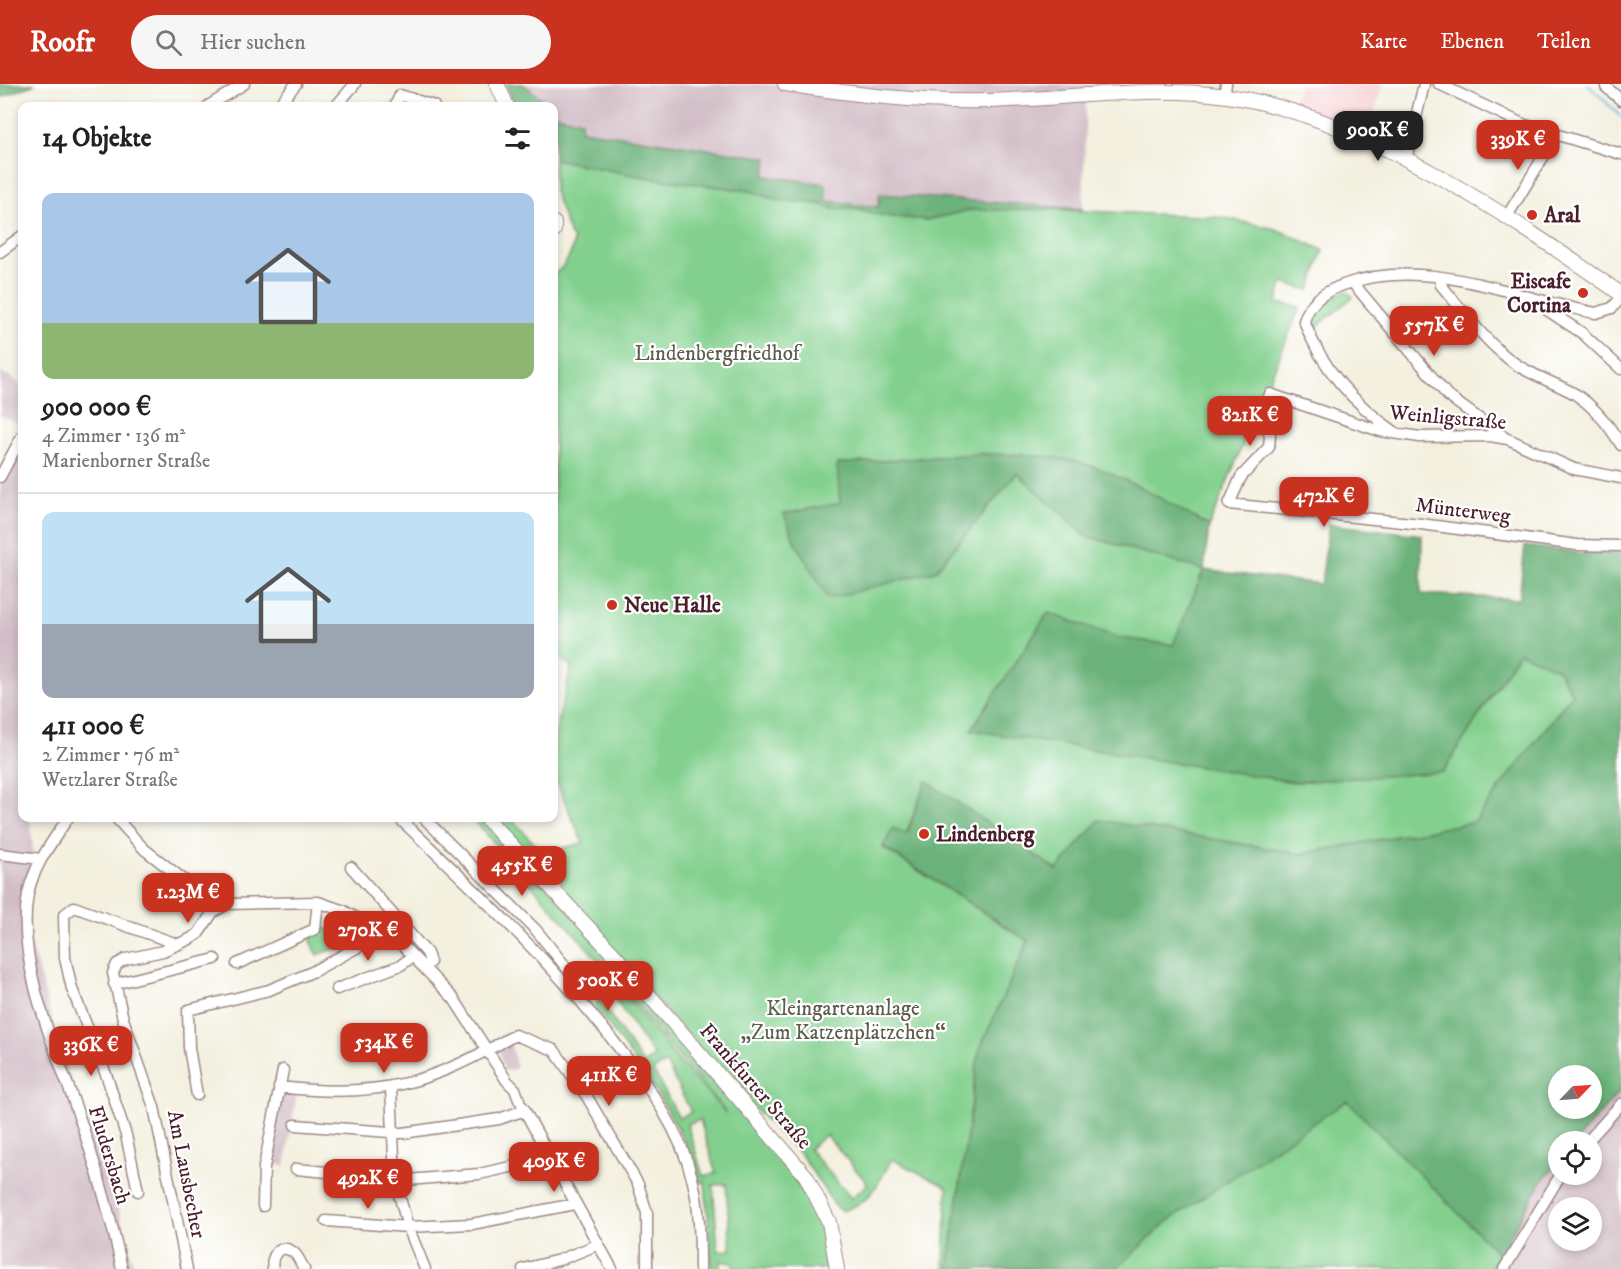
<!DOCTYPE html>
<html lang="de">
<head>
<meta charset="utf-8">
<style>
  :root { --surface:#fff; --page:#f6f6f6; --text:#222; --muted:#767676; --line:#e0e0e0; --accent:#c8321e }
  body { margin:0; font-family:"IM FELL DW Pica",serif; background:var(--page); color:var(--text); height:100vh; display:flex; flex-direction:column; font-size:22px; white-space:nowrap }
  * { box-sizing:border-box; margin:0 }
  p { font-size:20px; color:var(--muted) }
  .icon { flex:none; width:33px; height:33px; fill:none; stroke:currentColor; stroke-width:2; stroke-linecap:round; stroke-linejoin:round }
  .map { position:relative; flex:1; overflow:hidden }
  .sheet { position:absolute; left:18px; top:18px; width:540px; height:720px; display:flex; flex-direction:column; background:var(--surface); border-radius:12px; box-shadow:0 3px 9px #0003 }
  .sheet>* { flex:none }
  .needle { width:39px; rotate:65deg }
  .buttons { position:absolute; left:1548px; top:981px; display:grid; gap:12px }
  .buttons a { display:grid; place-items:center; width:54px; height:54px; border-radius:50%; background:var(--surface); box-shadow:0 3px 9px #0003; font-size:30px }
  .price { position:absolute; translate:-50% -51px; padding:0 14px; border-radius:12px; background:var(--accent); color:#fff; font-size:20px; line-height:39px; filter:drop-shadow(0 2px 3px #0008) }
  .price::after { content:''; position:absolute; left:50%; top:36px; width:18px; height:14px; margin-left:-9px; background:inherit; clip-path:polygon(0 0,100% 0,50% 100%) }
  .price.on { background:#222; color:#fff }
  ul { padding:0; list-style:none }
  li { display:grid; align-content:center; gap:12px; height:318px; padding:0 24px }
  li+li { border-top:2px solid var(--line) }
  li span { display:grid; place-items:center; height:186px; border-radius:12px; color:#555 }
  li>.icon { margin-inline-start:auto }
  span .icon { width:108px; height:108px; fill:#fffc; stroke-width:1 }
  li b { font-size:26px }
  h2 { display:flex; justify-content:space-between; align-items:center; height:72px; padding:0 24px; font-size:26px }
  header { display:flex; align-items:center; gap:36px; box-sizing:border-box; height:84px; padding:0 30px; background:var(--accent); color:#fff }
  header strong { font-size:28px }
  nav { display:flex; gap:33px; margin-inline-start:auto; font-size:21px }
  .search { width:420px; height:54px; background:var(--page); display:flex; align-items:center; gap:15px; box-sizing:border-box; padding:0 21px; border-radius:33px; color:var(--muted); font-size:22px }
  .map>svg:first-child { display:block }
  .built { fill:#f7cfd1 }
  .industrial { fill:#d2bdc6; fill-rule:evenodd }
  .green { fill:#83d08e; stroke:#66785c; stroke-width:1.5; fill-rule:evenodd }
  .forest { fill:#6ab279; stroke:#5a6852; stroke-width:1.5; fill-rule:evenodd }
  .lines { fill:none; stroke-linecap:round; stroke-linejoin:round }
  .stream { stroke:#62b0dc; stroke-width:2 }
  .minor-casing { stroke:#9e8885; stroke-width:13 }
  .major-casing { stroke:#9e8885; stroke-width:16 }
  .minor { stroke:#fff; stroke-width:10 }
  .major { stroke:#fff; stroke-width:14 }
  .poi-dot { fill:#c8321e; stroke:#fff; stroke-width:2 }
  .labels { text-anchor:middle; stroke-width:4.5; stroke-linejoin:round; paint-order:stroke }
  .poi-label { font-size:21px; font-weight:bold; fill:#4a1f2b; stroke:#fff; text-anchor:start }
  .park-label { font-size:21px; fill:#5e5d4e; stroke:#fff }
  .street-label { font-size:21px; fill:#4a1f2b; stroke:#fff }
</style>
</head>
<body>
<header>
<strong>Roofr</strong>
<div class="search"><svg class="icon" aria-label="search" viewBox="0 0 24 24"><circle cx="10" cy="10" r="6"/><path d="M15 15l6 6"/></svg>Hier suchen</div>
<nav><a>Karte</a><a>Ebenen</a><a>Teilen</a></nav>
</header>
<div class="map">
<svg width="1621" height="1185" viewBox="0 0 1621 1185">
  <rect width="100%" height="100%" fill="#fff"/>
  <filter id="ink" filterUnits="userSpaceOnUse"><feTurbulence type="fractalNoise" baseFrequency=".0167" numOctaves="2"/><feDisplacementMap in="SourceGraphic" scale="12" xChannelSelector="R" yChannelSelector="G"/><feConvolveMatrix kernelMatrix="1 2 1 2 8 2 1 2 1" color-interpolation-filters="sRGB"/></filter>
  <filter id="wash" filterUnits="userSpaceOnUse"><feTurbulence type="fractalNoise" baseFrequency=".008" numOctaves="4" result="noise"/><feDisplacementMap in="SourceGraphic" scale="24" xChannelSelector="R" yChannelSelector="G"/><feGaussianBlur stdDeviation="1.35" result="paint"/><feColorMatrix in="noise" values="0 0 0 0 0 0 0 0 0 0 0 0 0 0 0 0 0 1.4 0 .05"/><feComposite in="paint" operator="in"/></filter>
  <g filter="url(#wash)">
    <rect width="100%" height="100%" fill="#f3f0df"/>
    <path class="built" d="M 1300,0 L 1383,0 L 1368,49 L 1293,21 Z"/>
    <path class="industrial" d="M 523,0 L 1123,0 L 1123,1 L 1086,3 L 1083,125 L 880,110 L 878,123 L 826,117 L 826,100 L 765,92 L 767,74 L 580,46 L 581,37 L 554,30 L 554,22 L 542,22 L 543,16 Z
      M 0,289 L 10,292 L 22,303 L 22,348 L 16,346 L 18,340 L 0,331 Z
      M 22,355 L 22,734 L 30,734 L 34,777 L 25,841 L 66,983 L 103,1070 L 135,1185 L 0,1185 L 0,404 Z
      M 510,958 L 517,984 L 504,987 L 498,961 Z
      M 1621,1005 L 1621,1185 L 1489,1185 L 1542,1097 L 1558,1078 L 1558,1090 L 1592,1090 L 1592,1058 L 1576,1057 ZM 1558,1124 L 1592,1124 L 1592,1156 L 1558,1156 Z
      M 279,1006 L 297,1009 L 285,1082 L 267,1079 Z"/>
    <path class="green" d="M 554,75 L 643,93 L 751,107 L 776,116 L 821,120 L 833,125 L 854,124 L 884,132 L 927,136 L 970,126 L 1020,124 L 1220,133 L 1276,145 L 1323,166 L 1310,206 L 1282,199 L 1277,219 L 1300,223 L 1209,442 L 1114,392 L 1083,379 L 1063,375 L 979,370 L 837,380 L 841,419 L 784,430 L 935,487 L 1017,388 L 1086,452 L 1204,485 L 1174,561 L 1120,554 L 1048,529 L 972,646 L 1295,698 L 1443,688 L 1519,568 L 1558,585 L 1572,610 L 1474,738 L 1302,770 L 1099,736 L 1057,786 L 926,698 L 906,750 L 883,764 L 1028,857 L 979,967 L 948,1185 L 944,1185 L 947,1103 L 892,1075 C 877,1102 873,1117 842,1127 L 835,1122 L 802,1072 L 755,1025 L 491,734 L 511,734 L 543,769 L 583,759 L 554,693 L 554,656 L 571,583 L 554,568 L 554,190 C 565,183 574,168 573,154 L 570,152 L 554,107 ZM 826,1051 L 868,1100 L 851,1114 L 809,1065 Z
      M 1346,207 L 1353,213 L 1313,246 L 1311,232 L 1323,218 Z
      M 472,734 L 484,734 L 614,875 L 788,1085 L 817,1129 L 823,1153 L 825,1185 L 733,1185 L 734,1180 L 721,1177 L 719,1185 L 712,1185 L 705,1098 L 699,1098 C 684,1038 632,972 595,924 L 601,910 L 618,902 L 682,981 L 726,1029 L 620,901 ZM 613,912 L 654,972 L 643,980 L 602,920 ZM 666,979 L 691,1028 L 679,1034 L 653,986 ZM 700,1036 L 716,1089 L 703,1092 L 687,1040 ZM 726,1100 L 731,1166 L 718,1167 L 713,1101 Z
      M 325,844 L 354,858 L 317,871 L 309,851 Z
      M 1347,1016 L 1499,1170 L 1489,1185 L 1116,1185 L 1168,1137 Z"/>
    <path class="forest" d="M 0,0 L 35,0 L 0,14 Z
      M 505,0 L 523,0 L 543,16 L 542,22 L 515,22 Z
      M 554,30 L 581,37 L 581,46 L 767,74 L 765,92 L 826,100 L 826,117 L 878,123 L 880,110 L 1083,125 L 970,126 L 927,136 L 884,132 L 854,124 L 833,125 L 821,120 L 776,116 L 751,107 L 643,93 L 554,75 Z
      M 979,370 C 1014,370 1052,370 1085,380 C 1128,393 1169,420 1209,442 L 1204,486 L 1321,500 L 1329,440 L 1422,451 L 1421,510 L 1519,515 L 1525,462 L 1583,469 L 1621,469 L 1621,1005 L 1576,1057 L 1558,1058 L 1558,1078 L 1542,1097 L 1499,1170 L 1347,1017 L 1168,1137 L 1116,1185 L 948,1185 L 979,967 L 1028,857 L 883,763 L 893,744 L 907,750 L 926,697 L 1057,786 L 1099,736 L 1302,770 L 1474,738 L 1572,610 L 1558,585 L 1519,568 L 1443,688 L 1295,698 L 971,646 L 1048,529 L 1120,554 L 1173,561 L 1204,486 L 1086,452 L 1017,389 L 935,487 L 828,515 L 795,458 L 784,430 L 840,419 L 837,380 ZM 1558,992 L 1592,992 L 1592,1024 L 1558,1024 Z"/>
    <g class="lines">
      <path class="stream" d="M 1588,0 L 1621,33"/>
    </g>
  </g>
  <g filter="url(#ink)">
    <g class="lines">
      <g class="minor-casing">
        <path id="minor" d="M 1439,0 L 1525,41 L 1621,70
          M 1606,3 L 1621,16
          M 1224,12 L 1226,0
          M 208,22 L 244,0
          M 278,22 L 296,0
          M 336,22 L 355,0
          M 395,22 L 400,11 L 434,22
          M 1406,75 L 1424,0
          M 1506,134 L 1545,70 L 1551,50
          M 0,168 L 22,152
          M 1440,194 L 1441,201 C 1463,227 1483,255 1510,276 C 1529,291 1554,298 1575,310 C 1595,323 1609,341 1621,361
          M 1352,198 L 1448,312 L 1503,352
          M 1536,215 L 1547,226 L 1582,249 L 1621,285
          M 1395,348 C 1353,319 1322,285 1304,237 C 1310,217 1324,208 1343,201 C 1426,170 1515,215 1596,229 L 1612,224 L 1621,214
          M 0,393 L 22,352
          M 1621,394 L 1574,385 L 1508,355 L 1490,352 L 1420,353 L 1380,347 L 1270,310 L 1261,333 L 1270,351 L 1269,363 L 1241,393 L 1229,420 L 1421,440 L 1577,461 L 1621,462
          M 68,734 C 52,758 34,781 28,810 C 16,875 52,958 74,1018 C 93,1072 110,1128 122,1185
          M 116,734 L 144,765 L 202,810 L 227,820 L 318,818 L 344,827 L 401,860 L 454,915 L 507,997 L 515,1005 L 519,1016
          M 399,734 C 476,807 554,880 619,964 C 649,1003 680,1046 692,1094 C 700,1123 700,1156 700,1185
          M 424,734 L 536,846 L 570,888 L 576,900 L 573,908
          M 0,770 L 41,775
          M 351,783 L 427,869 L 430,878 L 426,883
          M 237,880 L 315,845 L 318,818
          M 114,900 L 215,875
          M 337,905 L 401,881 L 412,873
          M 279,1003 C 379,1015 429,1000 515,951 L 554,966 L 586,1011 L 638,1100 L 647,1129 L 647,1185
          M 391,1004 L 395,1096 L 408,1143 L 425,1185
          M 197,1011 L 189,964 L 188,926 L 269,906 L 312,888 L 382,850
          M 522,1022 L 612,1185
          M 295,1041 L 403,1049 L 499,1035 L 525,1026
          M 1587,1058 L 1621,1020
          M 296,1085 L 408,1096 L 479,1090 L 551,1074
          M 138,1107 L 126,1051 L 107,993 L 72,905 L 65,874 L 64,831 L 74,823 L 177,860
          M 263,1122 L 264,1083 L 283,986
          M 326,1137 L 408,1143 L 472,1140 L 575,1120
          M 187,1185 L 154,1023 L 123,935 L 113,889 L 117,880 L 126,875 L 163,867 L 190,855 L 198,850 L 213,828 L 227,820
          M 273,1185 C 270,1173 279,1158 293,1168 C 298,1171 301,1180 304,1185
          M 523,1185 L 559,1176 L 597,1161
          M 1504,1185 L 1561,1090"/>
      </g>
      <g class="major-casing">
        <path id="major" d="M 497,0 L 507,22
          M 785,0 C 851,10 921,19 988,17 C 1068,15 1147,1 1227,12 C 1361,31 1511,133 1621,210
          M 554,139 L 554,146
          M 486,734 L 616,873 L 806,1092 L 829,1138 L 837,1185"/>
      </g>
      <use href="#minor" class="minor"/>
      <use href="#major" class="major"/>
    </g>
  </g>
  <g class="poi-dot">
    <circle cx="1532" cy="131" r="6"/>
    <circle cx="1583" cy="209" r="6"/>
    <circle cx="612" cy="521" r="6"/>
    <circle cx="924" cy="750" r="6"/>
  </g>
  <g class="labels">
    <g class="poi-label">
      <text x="1544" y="138">Aral</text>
      <text x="1571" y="204" text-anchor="end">Eiscafe<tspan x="1571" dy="24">Cortina</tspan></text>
      <text x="624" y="528">Neue Halle</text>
      <text x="936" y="757">Lindenberg</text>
    </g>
    <g class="park-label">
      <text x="717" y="276">Lindenbergfriedhof</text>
      <text x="843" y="931">Kleingartenanlage<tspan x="843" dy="24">„Zum Katzenplätzchen“</tspan></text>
    </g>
    <g class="street-label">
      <text transform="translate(1448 333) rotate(5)" y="7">Weinligstraße</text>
      <text transform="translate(1463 426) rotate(7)" y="7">Münterweg</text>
      <text transform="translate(756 1002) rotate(49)" y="7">Frankfurter Straße</text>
      <text transform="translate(110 1071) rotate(73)" y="7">Fludersbach</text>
      <text transform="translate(187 1090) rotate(79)" y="7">Am Lausbecher</text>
    </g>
  </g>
</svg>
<div class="buttons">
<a><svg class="needle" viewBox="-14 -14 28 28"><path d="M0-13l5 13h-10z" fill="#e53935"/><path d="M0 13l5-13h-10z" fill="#767676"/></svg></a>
<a><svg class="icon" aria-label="locate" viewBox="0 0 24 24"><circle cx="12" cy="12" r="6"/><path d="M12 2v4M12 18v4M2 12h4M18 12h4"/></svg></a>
<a><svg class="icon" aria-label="layers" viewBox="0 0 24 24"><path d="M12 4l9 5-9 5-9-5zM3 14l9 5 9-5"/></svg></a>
</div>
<b class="price on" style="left:1378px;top:78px">900K €</b>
<b class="price" style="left:1518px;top:87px">339K €</b>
<b class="price" style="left:1434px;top:273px">557K €</b>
<b class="price" style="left:1250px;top:363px">821K €</b>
<b class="price" style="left:1324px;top:444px">472K €</b>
<b class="price" style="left:522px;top:813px">455K €</b>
<b class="price" style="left:188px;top:840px">1.23M €</b>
<b class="price" style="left:368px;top:878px">270K €</b>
<b class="price" style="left:608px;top:928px">500K €</b>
<b class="price" style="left:384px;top:990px">534K €</b>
<b class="price" style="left:91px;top:993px">336K €</b>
<b class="price" style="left:609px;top:1023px">411K €</b>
<b class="price" style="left:554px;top:1109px">409K €</b>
<b class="price" style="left:368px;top:1126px">492K €</b>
<section class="sheet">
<h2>14 Objekte<svg class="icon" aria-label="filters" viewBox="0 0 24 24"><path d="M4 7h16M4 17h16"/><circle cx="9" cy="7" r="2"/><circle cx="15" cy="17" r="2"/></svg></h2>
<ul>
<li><span style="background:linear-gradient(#a9c7e8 70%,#8fb573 0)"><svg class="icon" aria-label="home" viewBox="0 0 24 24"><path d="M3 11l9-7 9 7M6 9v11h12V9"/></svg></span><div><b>900 000 €</b><p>4 Zimmer · 136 m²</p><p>Marienborner Straße</p></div></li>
<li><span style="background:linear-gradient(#bfe0f5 60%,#9aa5b1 0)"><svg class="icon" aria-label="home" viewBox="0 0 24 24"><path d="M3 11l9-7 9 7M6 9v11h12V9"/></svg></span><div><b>411 000 €</b><p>2 Zimmer · 76 m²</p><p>Wetzlarer Straße</p></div></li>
</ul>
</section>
</div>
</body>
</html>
